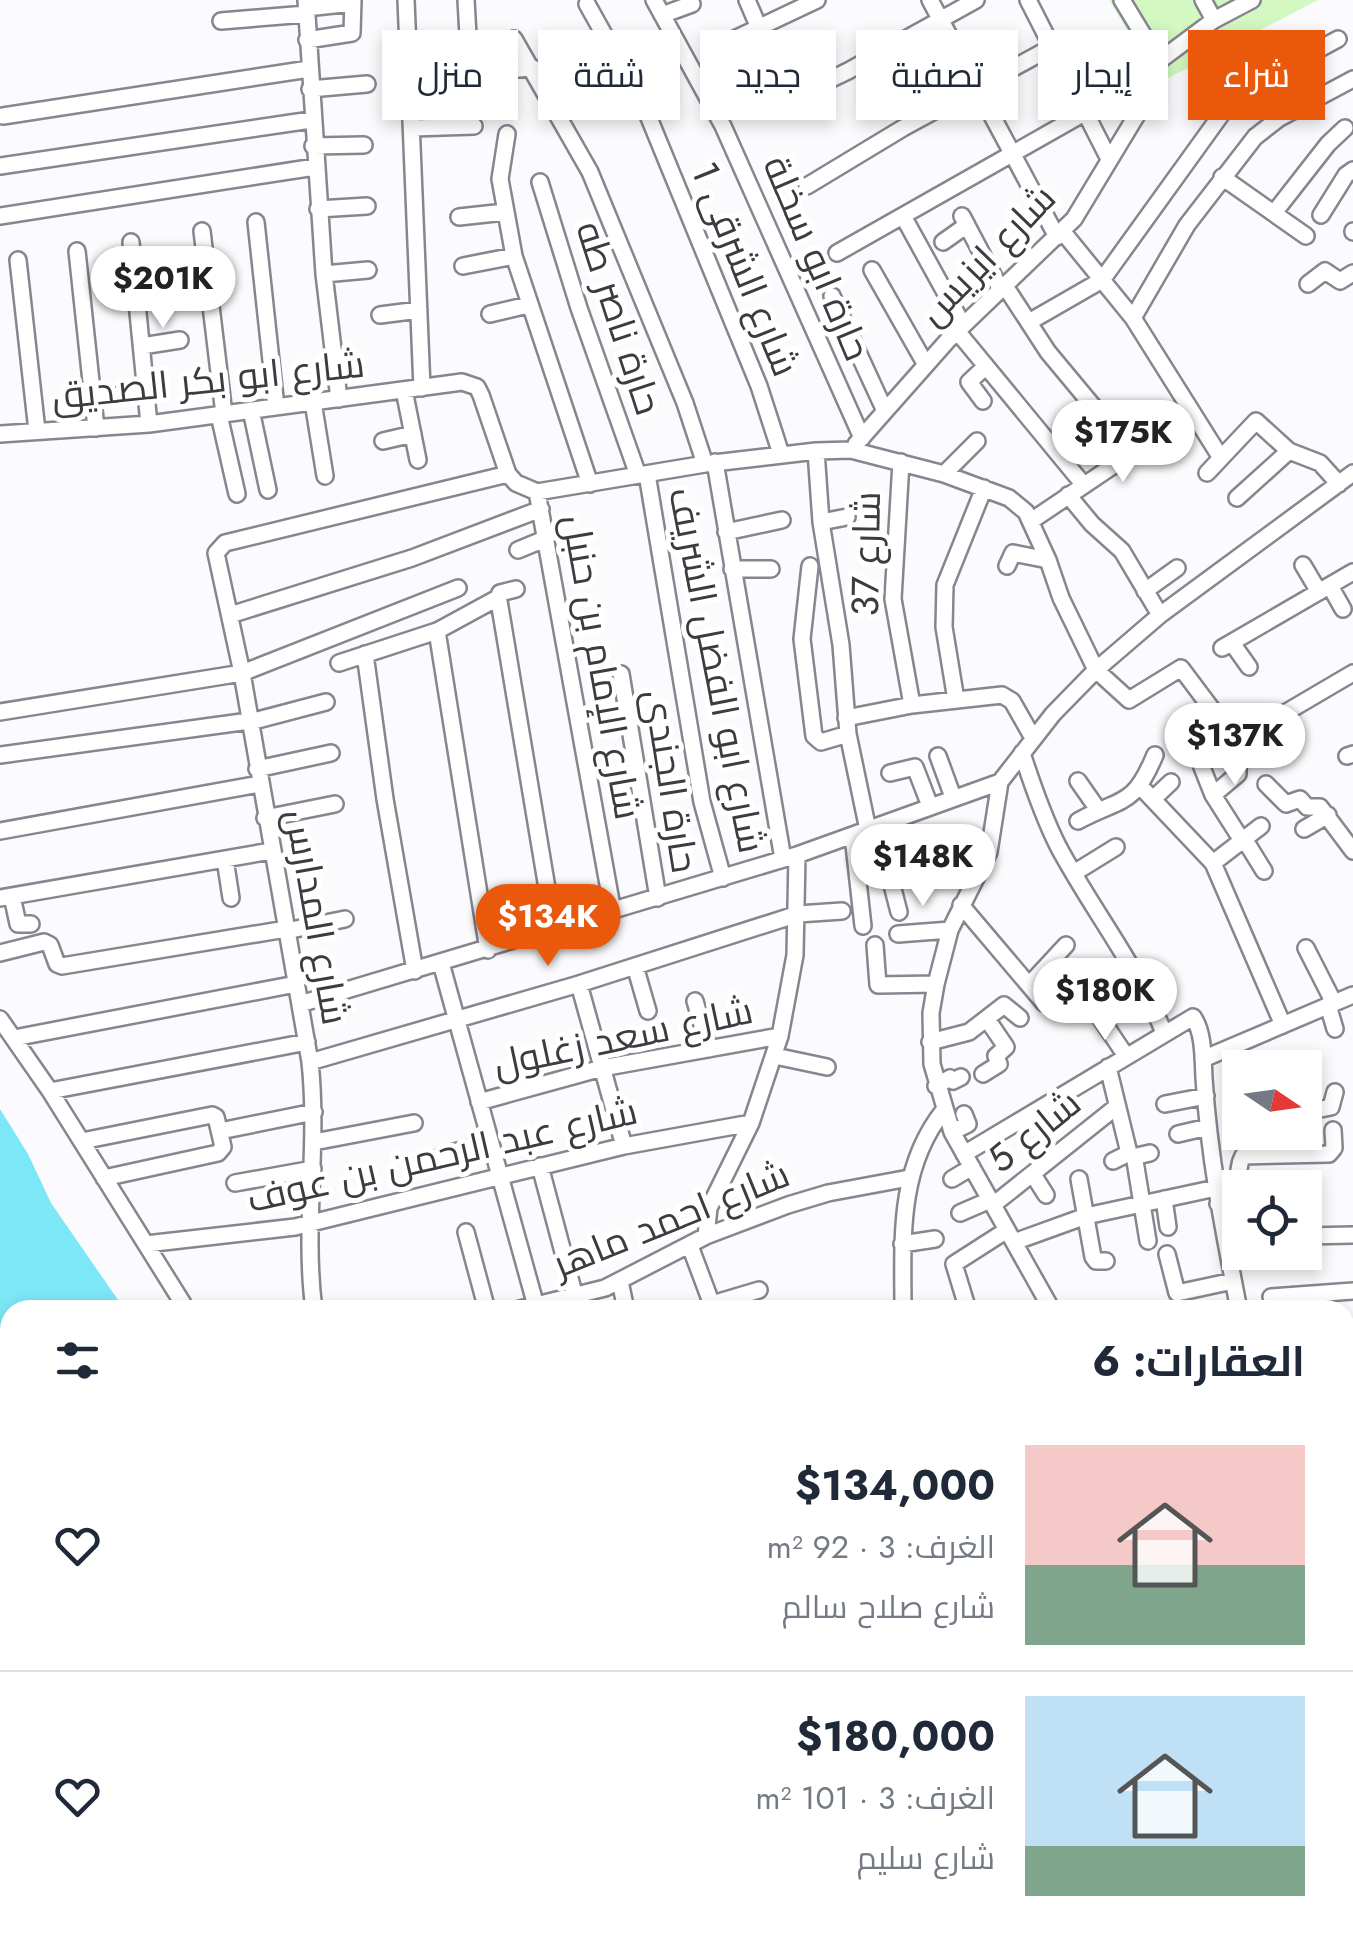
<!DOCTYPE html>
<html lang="ar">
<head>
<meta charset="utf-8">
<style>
  :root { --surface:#fff; --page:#f6f6f7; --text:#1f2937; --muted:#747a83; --line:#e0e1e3; --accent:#ea580c }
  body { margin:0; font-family:Jost,Cairo,sans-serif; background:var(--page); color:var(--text); direction:rtl; height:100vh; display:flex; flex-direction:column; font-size:38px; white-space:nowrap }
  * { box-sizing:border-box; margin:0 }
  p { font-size:32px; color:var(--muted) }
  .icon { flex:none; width:55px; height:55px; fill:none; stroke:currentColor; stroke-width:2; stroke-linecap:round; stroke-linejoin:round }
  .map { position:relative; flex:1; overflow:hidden; direction:ltr }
  .details { position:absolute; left:0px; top:1300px; width:1355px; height:642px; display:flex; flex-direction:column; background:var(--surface); border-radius:30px 30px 0 0; box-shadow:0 5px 15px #0003; direction:rtl }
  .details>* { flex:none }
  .top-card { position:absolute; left:30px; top:30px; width:1295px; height:90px; direction:rtl; display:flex; gap:20px }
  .needle { width:65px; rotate:103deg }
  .buttons { position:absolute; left:1222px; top:1050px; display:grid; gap:20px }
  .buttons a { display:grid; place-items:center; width:100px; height:100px; border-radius:0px; background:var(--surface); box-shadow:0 5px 15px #0003; font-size:50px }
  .price { position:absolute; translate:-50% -85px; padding:0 22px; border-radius:35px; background:#fff; color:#222; font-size:32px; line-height:65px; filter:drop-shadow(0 2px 5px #0008) }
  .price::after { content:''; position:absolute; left:50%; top:60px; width:30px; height:22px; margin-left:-15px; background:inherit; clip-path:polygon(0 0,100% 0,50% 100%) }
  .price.selected { background:var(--accent); color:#fff }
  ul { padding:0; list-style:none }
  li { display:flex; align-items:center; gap:30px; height:250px; padding:0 50px }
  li+li { border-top:2px solid var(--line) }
  li span { display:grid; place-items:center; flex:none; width:280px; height:200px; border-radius:0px; color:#555 }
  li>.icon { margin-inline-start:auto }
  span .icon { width:120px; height:120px; fill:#fffc; stroke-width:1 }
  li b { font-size:42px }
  h2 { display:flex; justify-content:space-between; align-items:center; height:120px; padding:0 50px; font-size:42px }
  .pill { padding:0 35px; border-radius:0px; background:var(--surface); box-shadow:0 5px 15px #0003; font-size:35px; line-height:90px }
  .pill.selected { background:var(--accent); color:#fff }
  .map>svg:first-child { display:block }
  .green { fill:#d3f8c2 }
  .water { fill:#7ce7f6 }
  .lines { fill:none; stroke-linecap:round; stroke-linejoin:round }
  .minor-casing { stroke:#878590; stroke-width:20 }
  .minor { stroke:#fff; stroke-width:15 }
  .labels { text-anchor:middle; stroke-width:10; stroke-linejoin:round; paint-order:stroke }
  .street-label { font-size:38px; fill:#3c3b3f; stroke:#fff }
</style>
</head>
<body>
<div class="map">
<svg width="1353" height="1942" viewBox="0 0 1353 1942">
  <rect width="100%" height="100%" fill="#fbfbfd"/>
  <path class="green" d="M 1109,0 L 1318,0 L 1159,83 Z"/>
  <path class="water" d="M 0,1109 L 28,1154 L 51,1203 L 125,1310 L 10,1310 L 10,1932 L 452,1933 L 449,1942 L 0,1942 Z"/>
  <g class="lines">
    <g class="minor-casing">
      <path id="minor" d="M 306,0 L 324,274 L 339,399
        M 406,0 L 422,388
        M 466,0 L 470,71
        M 654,0 L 723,126 L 862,438
        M 747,0 L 759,28
        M 930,0 L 1057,237
        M 1028,0 L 1109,159
        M 1122,0 L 1159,61 L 1214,20 L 1252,0
        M 1203,0 L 1214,20
        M 587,4 L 645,108 L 759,386 L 781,454
        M 306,8 L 353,3
        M 662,15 L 692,4
        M 221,21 L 306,14
        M 514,39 L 590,172 L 685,403 L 705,464
        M 307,40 L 352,33 L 353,0
        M 726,43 L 817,0
        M 411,76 L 533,68
        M 310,89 L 367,84
        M 769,109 L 848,71 L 976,0
        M 3,116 L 309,69
        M 413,128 L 474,126
        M 507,134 L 500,179 L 514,256 L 590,484
        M 313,146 L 364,145
        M 0,166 L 311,120
        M 1222,177 L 1306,236
        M 540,182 L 579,308 L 638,475
        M 807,186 L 903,128 L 1052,47
        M 318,209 L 367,206
        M 1274,213 L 1328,144 L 1345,128
        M 1321,215 L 1346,175 L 1353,170
        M 0,216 L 315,167
        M 903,216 L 963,325
        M 962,216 L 1001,290
        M 459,217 L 505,212
        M 256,222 L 276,407
        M 202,231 L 224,414
        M 1063,232 L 1133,318 L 1221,458
        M 1353,232 L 1353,231
        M 131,242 L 149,424
        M 943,242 L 967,225
        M 77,251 L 96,428
        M 837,253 L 1086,112
        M 18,260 L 37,431
        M 463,266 L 514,256
        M 872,270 L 926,365
        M 324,274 L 368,270
        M 1308,284 L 1325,271 L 1340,281 L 1353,273
        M 1005,286 L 1048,352 L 1132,453
        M 136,288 L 172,281
        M 832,296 L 885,411
        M 490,314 L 528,305
        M 380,315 L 419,310
        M 1133,318 L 1187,225 L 1255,137 L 1278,119 L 1353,79
        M 1029,322 L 1102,280 L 1236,94 L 1338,39
        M 957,331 L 1083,484
        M 142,346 L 180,340
        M 404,390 L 418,460
        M 93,399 L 146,392
        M 983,401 L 969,382 L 986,366
        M 313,402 L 325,476
        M 251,410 L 268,490
        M 219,415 L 237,494
        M 0,434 L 149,424 L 462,382 L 477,387 L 481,395 L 508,474 L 516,483 L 537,492 L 705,464 L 816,451 L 851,450 L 944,474 L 1009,498 L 1026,512 L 1048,560 L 1061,598 L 1096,670 L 1129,700 L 1181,668 L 1238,744 L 1238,774 L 1213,795
        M 383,441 L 413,434
        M 856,444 L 948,340 L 1074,219 L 1141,108 L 1130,94
        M 816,451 L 821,522 L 841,645 L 848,734 L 868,830
        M 715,462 L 783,859
        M 901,462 L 893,599 L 912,705
        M 1207,473 L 1256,421 L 1289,451 L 1320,463 L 1339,484
        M 647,474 L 702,802 L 723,878
        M 944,474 L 977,441
        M 537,492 L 613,912
        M 1068,495 L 1092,524 L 1122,551 L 1160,615
        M 1237,498 L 1289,451
        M 1031,521 L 1132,453 L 1195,418
        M 821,522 L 847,517
        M 726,532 L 782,520
        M 518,550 L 547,538
        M 1303,565 L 1319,592
        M 810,566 L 802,639 L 814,736 L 821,742 L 848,734
        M 1007,566 L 1013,553 L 1048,560
        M 732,569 L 771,569
        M 1330,586 L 1343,609
        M 1145,591 L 1177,568
        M 497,600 L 500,593 L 516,589
        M 230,615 L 412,558 L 541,509
        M 437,631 L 488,950
        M 1232,643 L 1249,667
        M 1222,648 L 1353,572
        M 365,654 L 385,799 L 415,971
        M 339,663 L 437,631 L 494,600 L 499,601 L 554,930
        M 621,674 L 658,898
        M 956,700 L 944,627 L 945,585 L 984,488
        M 0,712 L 242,673 L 458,588
        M 846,718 L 912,705 L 1002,695 L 1012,701 L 1033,738
        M 1273,720 L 1353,673
        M 250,722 L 326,702
        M 1196,752 L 1213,795 L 1241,839
        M 1022,753 C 1032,784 1043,816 1058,846 C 1092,910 1137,965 1164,1033
        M 0,755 L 249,721
        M 938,756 L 953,797
        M 1347,756 L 1353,754
        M 257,769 L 331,753
        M 890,773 L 915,767 L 930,806
        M 1078,781 L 1099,811
        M 1266,784 L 1286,804 L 1300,799 L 1307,807 L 1320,807 L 1353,851
        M 1141,787 L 1213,863 L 1283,1025
        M 1153,799 L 1171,782
        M 265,818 L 335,804
        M 1078,821 C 1122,797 1133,808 1155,755
        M 877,827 L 899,912
        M 1304,829 L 1328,815
        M 0,831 L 259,784
        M 853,836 L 863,926
        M 1243,837 L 1264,871
        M 225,859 L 231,898
        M 1213,863 L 1261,826
        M 1074,873 L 1116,847
        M 12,896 L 18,924 L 31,924
        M 0,898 L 271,851
        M 961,905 L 1044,1003
        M 286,931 L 345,919
        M 898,934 L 950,930
        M 875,945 L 878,985 L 936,984
        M 1306,948 L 1334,1003
        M 0,953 L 44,942 L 50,945 L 57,964 L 62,966 L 286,929
        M 1051,961 L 1077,983 L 1126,1056
        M 441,963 L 536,1306
        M 635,966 L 648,1011
        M 579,984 L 624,1146
        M 1029,985 L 1066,945
        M 695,1001 L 709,1049
        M 300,1004 L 797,855 L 1000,782
        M 1328,1005 L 1335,1029
        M 0,1019 L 50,1091 L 187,1310
        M 14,1038 L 296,984
        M 930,1042 L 969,1032 L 1004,1005 L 1020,1018
        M 775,1056 L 827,1067
        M 1203,1059 L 1353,995
        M 310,1062 L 579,984 L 798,914 L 842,911
        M 1108,1067 L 1129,1153 L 1113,1161
        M 983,1074 L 999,1064 L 996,1056 L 1006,1047 L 987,1019
        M 936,1086 L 950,1078 L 953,1081 L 961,1077
        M 50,1091 L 307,1042
        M 479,1102 L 602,1068 L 780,1036
        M 1165,1104 L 1206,1096
        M 1305,1112 L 1331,1107 L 1335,1092
        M 1305,1130 L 1307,1154
        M 220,1131 L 314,1112
        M 952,1132 L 968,1124 L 964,1114
        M 1257,1132 L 1260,1155
        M 1178,1134 L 1208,1127
        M 82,1141 L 212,1115 L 216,1117 L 223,1147 L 218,1153 L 104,1178
        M 314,1142 L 414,1123
        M 964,1154 L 1193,1017 C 1204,1032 1203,1060 1204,1078 C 1209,1157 1224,1233 1239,1310
        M 442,1155 L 491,1143
        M 540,1166 L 575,1297
        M 1034,1176 L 1046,1195
        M 952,1179 L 972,1167
        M 1079,1179 L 1093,1257 L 1096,1261 L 1106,1261
        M 235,1183 L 313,1169
        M 1164,1199 L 1168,1227
        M 1218,1204 C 1255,1197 1230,1181 1243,1156 L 1329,1154 L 1334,1148 L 1333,1130
        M 993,1205 L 1116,1107
        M 960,1213 L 990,1200
        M 466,1232 L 487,1310
        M 706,1236 L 709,1208 L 751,1123 L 780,1036 L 795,955 L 797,855
        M 1305,1236 L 1353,1235
        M 1148,1241 L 1135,1161 L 1137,1156 L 1150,1153
        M 1014,1242 L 1086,1216 L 1216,1188
        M 146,1244 L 295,1227 L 624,1146 L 751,1123
        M 902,1244 L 935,1239
        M 690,1246 L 714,1310
        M 1167,1254 L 1177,1293 L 1233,1281
        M 1289,1258 L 1294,1252
        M 620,1281 L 626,1310
        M 1271,1297 L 1353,1291
        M 712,1304 L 759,1290
        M 314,1310 C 303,1227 319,1145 310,1062 L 242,673 L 216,553 L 225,543 L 508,474
        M 516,1310 L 605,1288 L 706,1236 L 788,1205 L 828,1193 L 909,1178
        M 903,1310 C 903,1240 897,1169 944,1110
        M 968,1310 L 954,1264 L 1007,1230
        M 1052,1310 L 952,1132 L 932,1064 L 931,1013 L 936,984 L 950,930 L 989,852 L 1000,782 L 1053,714 L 1096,670 L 1160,615 L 1353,473
        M 1345,1397 L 1353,1397
        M 1345,1585 L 1353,1582
        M 1345,1831 L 1353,1854
        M 1345,1865 L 1353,1882
        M 1345,1908 L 1353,1905
        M 747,1932 L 749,1942
        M 902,1932 L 904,1942
        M 987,1932 L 991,1939
        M 1171,1932 L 1177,1942
        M 1253,1932 L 1260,1942
        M 1324,1932 L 1328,1942
        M 1340,1940 L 1353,1935
        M 781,1941 L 781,1942
        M 510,1942 L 513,1932
        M 564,1942 L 582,1932
        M 640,1942 L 645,1932
        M 839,1942 L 867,1932
        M 1105,1942 L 1114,1932
        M 1218,1942 L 1230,1932"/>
    </g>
    <use href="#minor" class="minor"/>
  </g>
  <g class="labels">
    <g class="street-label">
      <text transform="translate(987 255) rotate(-46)" y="13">شارع ايزيس</text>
      <text transform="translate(817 258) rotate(67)" y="13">حارة ابو سخلة</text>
      <text transform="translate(745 269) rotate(68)" y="13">شارع الشرقى 1</text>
      <text transform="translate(619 318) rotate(72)" y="13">حارة ناصر طه</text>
      <text transform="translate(208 380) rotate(-6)" y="13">شارع ابو بكر الصديق</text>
      <text transform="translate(866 554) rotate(-89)" y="13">شارع 37</text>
      <text transform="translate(602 667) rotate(80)" y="13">شارع الإمام بن حنبل</text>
      <text transform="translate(717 670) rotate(79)" y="13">شارع ابو الفضل الشريف</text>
      <text transform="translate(671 781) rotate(81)" y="13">حارة الجندى</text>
      <text transform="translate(317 917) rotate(80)" y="13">شارع المدارس</text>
      <text transform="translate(623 1037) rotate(-12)" y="13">شارع سعد زغلول</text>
      <text transform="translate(1034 1131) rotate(-39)" y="13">شارع 5</text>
      <text transform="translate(442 1155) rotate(-13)" y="13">شارع عبد الرحمن بن عوف</text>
      <text transform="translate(671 1219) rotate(-22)" y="13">شارع احمد ماهر</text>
    </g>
  </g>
</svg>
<div class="buttons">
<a><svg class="needle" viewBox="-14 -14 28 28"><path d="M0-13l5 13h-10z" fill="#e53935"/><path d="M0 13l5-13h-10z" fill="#747a83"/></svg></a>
<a><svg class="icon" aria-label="locate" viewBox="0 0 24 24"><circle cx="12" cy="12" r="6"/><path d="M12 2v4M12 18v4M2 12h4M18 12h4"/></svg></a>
</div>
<b class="price" style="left:163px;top:331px">$201K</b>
<b class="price" style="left:1123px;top:485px">$175K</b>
<b class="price" style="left:1235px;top:788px">$137K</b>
<b class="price" style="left:923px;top:909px">$148K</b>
<b class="price selected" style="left:548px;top:969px">$134K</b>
<b class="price" style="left:1105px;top:1043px">$180K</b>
<div class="top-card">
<a class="pill selected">شراء</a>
<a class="pill">إيجار</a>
<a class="pill">تصفية</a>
<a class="pill">جديد</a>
<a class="pill">شقة</a>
<a class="pill">منزل</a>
</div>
<section class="details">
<h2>العقارات: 6<svg class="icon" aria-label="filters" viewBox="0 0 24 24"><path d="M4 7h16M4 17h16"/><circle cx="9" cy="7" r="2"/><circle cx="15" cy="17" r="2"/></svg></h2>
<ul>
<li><span style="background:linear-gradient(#f6c9c9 60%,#7fa58c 0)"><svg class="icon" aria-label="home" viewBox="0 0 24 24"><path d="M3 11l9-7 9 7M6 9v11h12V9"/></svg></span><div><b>$134,000</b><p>الغرف: 3 · 92 m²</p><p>شارع صلاح سالم</p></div><svg class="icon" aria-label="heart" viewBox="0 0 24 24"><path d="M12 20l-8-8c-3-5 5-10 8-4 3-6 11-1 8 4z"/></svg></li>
<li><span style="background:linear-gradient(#bfe0f5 75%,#7fa58c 0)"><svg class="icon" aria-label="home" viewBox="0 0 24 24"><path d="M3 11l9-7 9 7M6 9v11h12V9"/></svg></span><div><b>$180,000</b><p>الغرف: 3 · 101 m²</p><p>شارع سليم</p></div><svg class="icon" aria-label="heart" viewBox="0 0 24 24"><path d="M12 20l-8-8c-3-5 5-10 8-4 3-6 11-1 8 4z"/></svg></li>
</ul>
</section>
</div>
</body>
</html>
